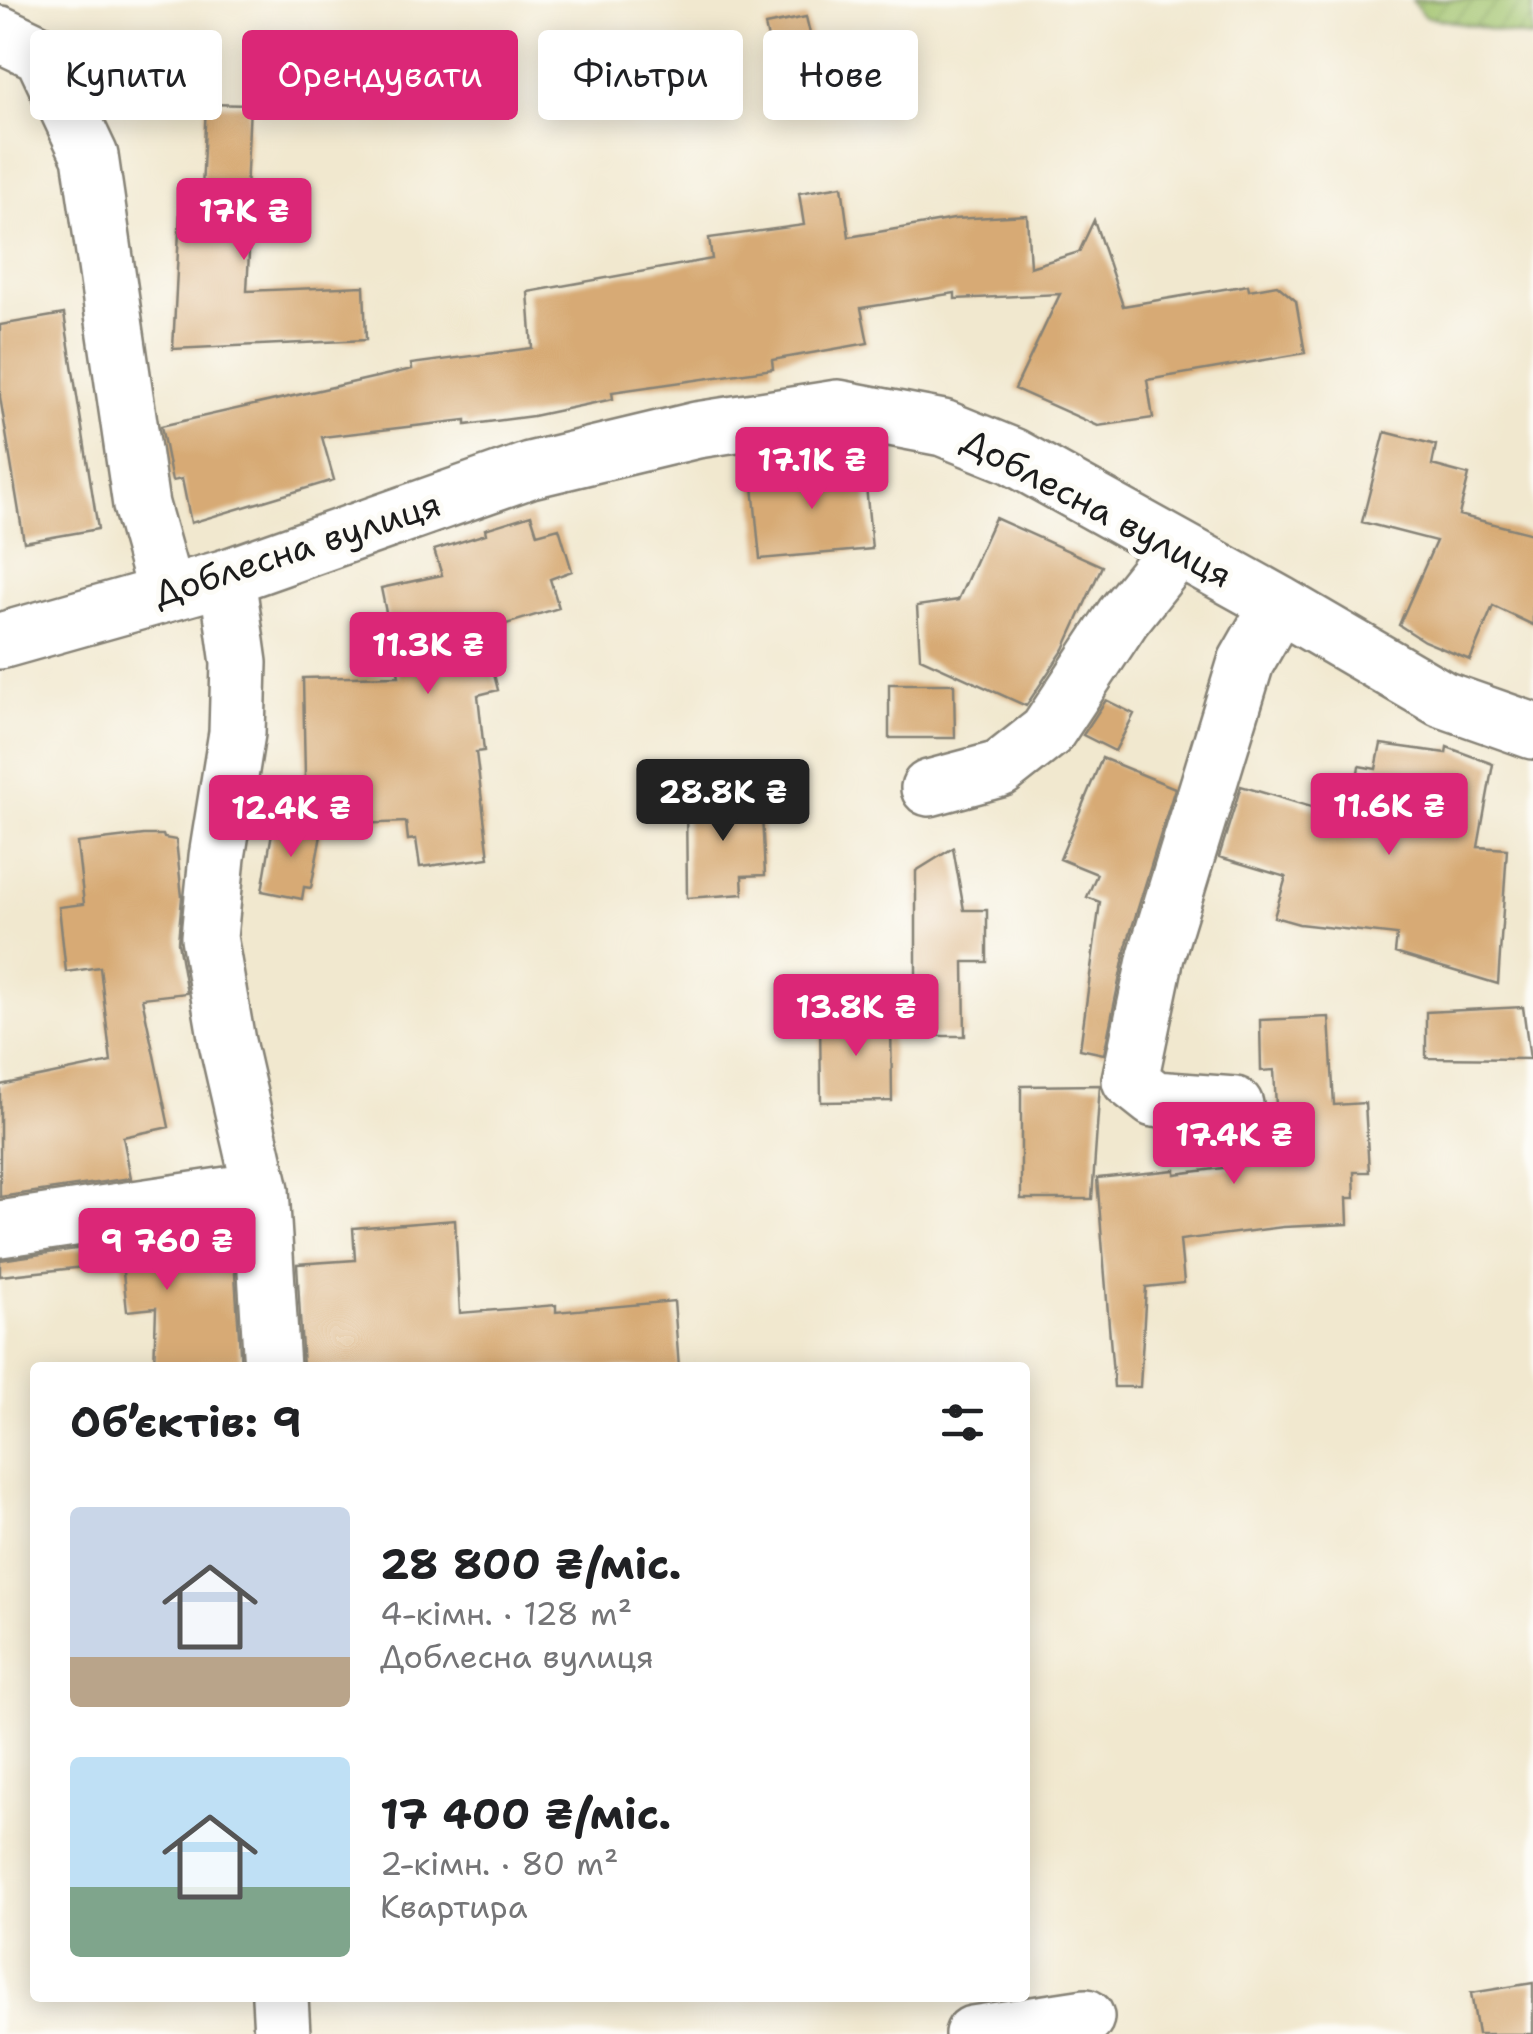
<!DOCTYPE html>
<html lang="uk">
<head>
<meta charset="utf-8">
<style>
  :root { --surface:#fff; --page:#f2f2f2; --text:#202124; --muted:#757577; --accent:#db2777 }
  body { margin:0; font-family:"Shantell Sans",sans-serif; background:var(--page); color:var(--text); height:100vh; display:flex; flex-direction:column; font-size:38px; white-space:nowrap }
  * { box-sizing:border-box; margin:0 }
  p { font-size:32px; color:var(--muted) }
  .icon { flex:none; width:55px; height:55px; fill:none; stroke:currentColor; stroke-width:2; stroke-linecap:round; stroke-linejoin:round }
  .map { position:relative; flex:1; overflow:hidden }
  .panel { position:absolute; left:30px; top:1362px; width:1000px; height:640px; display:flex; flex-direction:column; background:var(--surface); border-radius:10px; box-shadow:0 5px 25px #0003 }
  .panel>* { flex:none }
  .banner { position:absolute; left:30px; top:30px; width:1000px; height:90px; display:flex; gap:20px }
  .price { position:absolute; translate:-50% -85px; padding:0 22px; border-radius:10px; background:var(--accent); color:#fff; font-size:32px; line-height:65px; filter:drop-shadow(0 2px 5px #0008) }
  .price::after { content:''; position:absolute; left:50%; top:60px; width:30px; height:22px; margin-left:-15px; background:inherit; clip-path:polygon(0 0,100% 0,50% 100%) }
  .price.on { background:#222; color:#fff }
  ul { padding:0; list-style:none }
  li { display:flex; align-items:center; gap:30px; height:250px; padding:0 40px }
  li span { display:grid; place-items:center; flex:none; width:280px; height:200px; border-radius:10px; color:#555 }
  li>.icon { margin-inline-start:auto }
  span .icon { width:120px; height:120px; fill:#fffc; stroke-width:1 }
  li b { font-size:42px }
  h2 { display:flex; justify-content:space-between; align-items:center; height:120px; padding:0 40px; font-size:42px }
  .tag { padding:0 35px; border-radius:10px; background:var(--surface); box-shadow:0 5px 25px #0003; font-size:35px; line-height:90px }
  .tag.on { background:var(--accent); color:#fff }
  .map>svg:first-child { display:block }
  .garden { fill:url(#garden-furrows); stroke:#5e7044; stroke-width:2.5 }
  .building { fill:#d7aa74 }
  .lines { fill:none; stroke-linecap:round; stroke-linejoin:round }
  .minor-casing { stroke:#868276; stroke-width:60 }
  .minor { stroke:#fff; stroke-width:55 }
  .labels { text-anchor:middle; stroke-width:10; stroke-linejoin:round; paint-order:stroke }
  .street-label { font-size:35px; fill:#1c1c1c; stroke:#fdfcf7 }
</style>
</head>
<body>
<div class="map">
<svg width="1533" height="2034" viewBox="0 0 1533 2034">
  <defs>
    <pattern id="garden-furrows" width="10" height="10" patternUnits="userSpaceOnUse" patternTransform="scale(2.5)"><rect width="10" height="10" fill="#a1c36d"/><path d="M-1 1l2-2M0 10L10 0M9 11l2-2" fill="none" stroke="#8aa75e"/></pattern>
  </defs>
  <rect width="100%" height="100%" fill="#fdfcf7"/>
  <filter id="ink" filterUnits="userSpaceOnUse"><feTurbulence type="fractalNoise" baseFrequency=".01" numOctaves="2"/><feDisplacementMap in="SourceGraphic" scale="20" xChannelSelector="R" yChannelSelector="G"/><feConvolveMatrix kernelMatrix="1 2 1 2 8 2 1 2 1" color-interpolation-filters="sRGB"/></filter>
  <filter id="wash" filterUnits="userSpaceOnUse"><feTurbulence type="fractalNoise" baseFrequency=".0048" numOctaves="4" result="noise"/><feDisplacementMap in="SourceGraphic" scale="40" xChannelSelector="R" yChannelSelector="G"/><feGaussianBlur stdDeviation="2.25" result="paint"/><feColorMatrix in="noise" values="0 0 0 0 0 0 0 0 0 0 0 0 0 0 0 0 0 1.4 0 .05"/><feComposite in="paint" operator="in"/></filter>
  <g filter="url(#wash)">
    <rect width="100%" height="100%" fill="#f1e8cf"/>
    <path class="garden" d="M 1412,0 L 1533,0 L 1533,38 L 1424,16 Z"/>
    <g id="blocks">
      <path class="building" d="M 806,17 L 816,58 L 774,67 L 765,25 Z
        M 206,104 L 250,105 L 245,214 L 251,214 L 247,291 L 364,286 L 366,340 L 173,349 L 180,211 L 201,212 Z
        M 842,186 L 849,237 L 954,219 L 1027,215 L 1030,267 L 1079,252 L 1094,220 L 1123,306 L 1248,285 L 1249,290 L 1277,285 L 1296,301 L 1305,353 L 1147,380 L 1153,418 L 1098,426 L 1015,389 L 1060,294 L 955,299 L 955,293 L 861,308 L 868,343 L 772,360 L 773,369 L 612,392 L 613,399 L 533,416 L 466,425 L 466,420 L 322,437 L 334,480 L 191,523 L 182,479 L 172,481 L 161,426 L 412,369 L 411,364 L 532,348 L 528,292 L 712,259 L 709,238 L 804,225 L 799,193 Z
        M 64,314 L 98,529 L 24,542 L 0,397 L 0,325 Z
        M 1385,432 L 1436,445 L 1432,465 L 1469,475 L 1459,515 L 1533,534 L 1533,625 L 1493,606 L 1470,660 L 1424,641 L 1399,625 L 1436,541 L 1362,522 Z
        M 864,465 L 872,549 L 760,559 L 752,475 Z
        M 531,515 L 537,534 L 559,528 L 572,571 L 550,579 L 559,608 L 483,631 L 498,690 L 478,695 L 484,751 L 476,752 L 489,858 L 420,867 L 416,839 L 408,840 L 406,822 L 306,826 L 303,678 L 399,676 L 381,588 L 442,575 L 434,550 L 486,534 L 485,529 Z
        M 995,518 L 1102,566 L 1064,649 L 1026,706 L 920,658 L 917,606 L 958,600 Z
        M 889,684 L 954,684 L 955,738 L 889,738 Z
        M 1106,700 L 1134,714 L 1115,751 L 1083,735 Z
        M 1381,744 L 1446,753 L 1447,747 L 1493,764 L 1478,847 L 1507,849 L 1498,984 L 1395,953 L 1397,935 L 1299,924 L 1274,917 L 1286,877 L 1219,857 L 1241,786 L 1351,819 L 1359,766 L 1376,769 Z
        M 1102,758 L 1175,788 L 1126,947 L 1104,1054 L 1080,1049 L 1100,902 L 1087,897 L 1097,874 L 1060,859 Z
        M 761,795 L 765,875 L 742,876 L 743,894 L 687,898 L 686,799 Z
        M 274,821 L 322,830 L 311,888 L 304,887 L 302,899 L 262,891 Z
        M 144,835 L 163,835 L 164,838 L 176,840 L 182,897 L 178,942 L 187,993 L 142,998 L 169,1127 L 123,1137 L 131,1178 L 0,1197 L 0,1085 L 111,1062 L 100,967 L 66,972 L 59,907 L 84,904 L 77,843 Z
        M 953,848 L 964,910 L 987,910 L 987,962 L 964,962 L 965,1036 L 916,1036 L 916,871 Z
        M 1523,1007 L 1530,1059 L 1426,1058 L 1426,1012 Z
        M 891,1016 L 892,1101 L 821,1102 L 820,1017 Z
        M 1329,1017 L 1334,1105 L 1365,1103 L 1369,1172 L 1354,1172 L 1355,1198 L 1347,1198 L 1348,1224 L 1283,1227 L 1180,1240 L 1184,1283 L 1146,1287 L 1140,1387 L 1114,1387 L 1097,1178 L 1175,1170 L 1175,1174 L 1279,1161 L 1274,1070 L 1261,1071 L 1260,1020 Z
        M 1100,1085 L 1092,1199 L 1021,1199 L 1021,1086 Z
        M 455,1220 L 460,1313 L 556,1305 L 556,1312 L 674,1301 L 679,1368 L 303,1368 L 297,1264 L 355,1260 L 353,1228 Z
        M 214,1229 L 217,1260 L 234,1258 L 241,1368 L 154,1368 L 156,1308 L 127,1311 L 122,1263 L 0,1276 L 0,1260 Z
        M 1533,1983 L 1533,2034 L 1478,2034 L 1471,1993 Z"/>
    </g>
  </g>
  <g filter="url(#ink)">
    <use href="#blocks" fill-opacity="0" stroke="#868276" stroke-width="2.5"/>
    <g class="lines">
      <g class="minor-casing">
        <path id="minor" d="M 0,34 L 42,54 L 90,156 L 141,505 L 166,594
          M 227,577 L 239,663 L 237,733 L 217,857 L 209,937 L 227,1042 L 261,1190 L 272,1368
          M 0,641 L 227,577 L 530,470 L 697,430 L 838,408 L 943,428 L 1012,456 L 1279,604 L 1442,699 L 1533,731
          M 929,788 L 1000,769 L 1047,732 L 1123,617 L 1178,548
          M 1235,1105 L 1154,1099 L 1130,1080 L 1156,956 L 1246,662 L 1279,604
          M 0,1229 L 261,1190
          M 280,1998 L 282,2034
          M 973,2034 L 1086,2017"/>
      </g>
      <use href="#minor" class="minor"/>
    </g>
  </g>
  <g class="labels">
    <g class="street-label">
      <text transform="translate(1097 508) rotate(28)" y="12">Доблесна вулиця</text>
      <text transform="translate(297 549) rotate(-18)" y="12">Доблесна вулиця</text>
    </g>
  </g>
</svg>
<b class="price" style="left:244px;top:263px">17K ₴</b>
<b class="price" style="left:812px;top:512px">17.1K ₴</b>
<b class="price" style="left:428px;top:697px">11.3K ₴</b>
<b class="price on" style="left:723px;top:844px">28.8K ₴</b>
<b class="price" style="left:1389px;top:858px">11.6K ₴</b>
<b class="price" style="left:291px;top:860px">12.4K ₴</b>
<b class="price" style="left:856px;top:1059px">13.8K ₴</b>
<b class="price" style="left:1234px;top:1187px">17.4K ₴</b>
<b class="price" style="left:167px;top:1293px">9 760 ₴</b>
<div class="banner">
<a class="tag">Купити</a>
<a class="tag on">Орендувати</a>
<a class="tag">Фільтри</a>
<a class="tag">Нове</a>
</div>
<section class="panel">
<h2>Об’єктів: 9<svg class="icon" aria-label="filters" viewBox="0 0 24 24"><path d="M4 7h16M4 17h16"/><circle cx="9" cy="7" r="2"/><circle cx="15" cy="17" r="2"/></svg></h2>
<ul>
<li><span style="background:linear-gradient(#c9d6e8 75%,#b9a48a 0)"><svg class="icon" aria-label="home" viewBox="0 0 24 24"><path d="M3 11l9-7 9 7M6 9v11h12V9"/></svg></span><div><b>28 800 ₴/міс.</b><p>4-кімн. · 128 m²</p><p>Доблесна вулиця</p></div></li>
<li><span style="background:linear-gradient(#bfe0f5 65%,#7fa58c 0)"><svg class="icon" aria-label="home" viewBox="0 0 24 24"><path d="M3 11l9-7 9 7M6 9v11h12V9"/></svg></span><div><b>17 400 ₴/міс.</b><p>2-кімн. · 80 m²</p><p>Квартира</p></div></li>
</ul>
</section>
</div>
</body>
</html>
